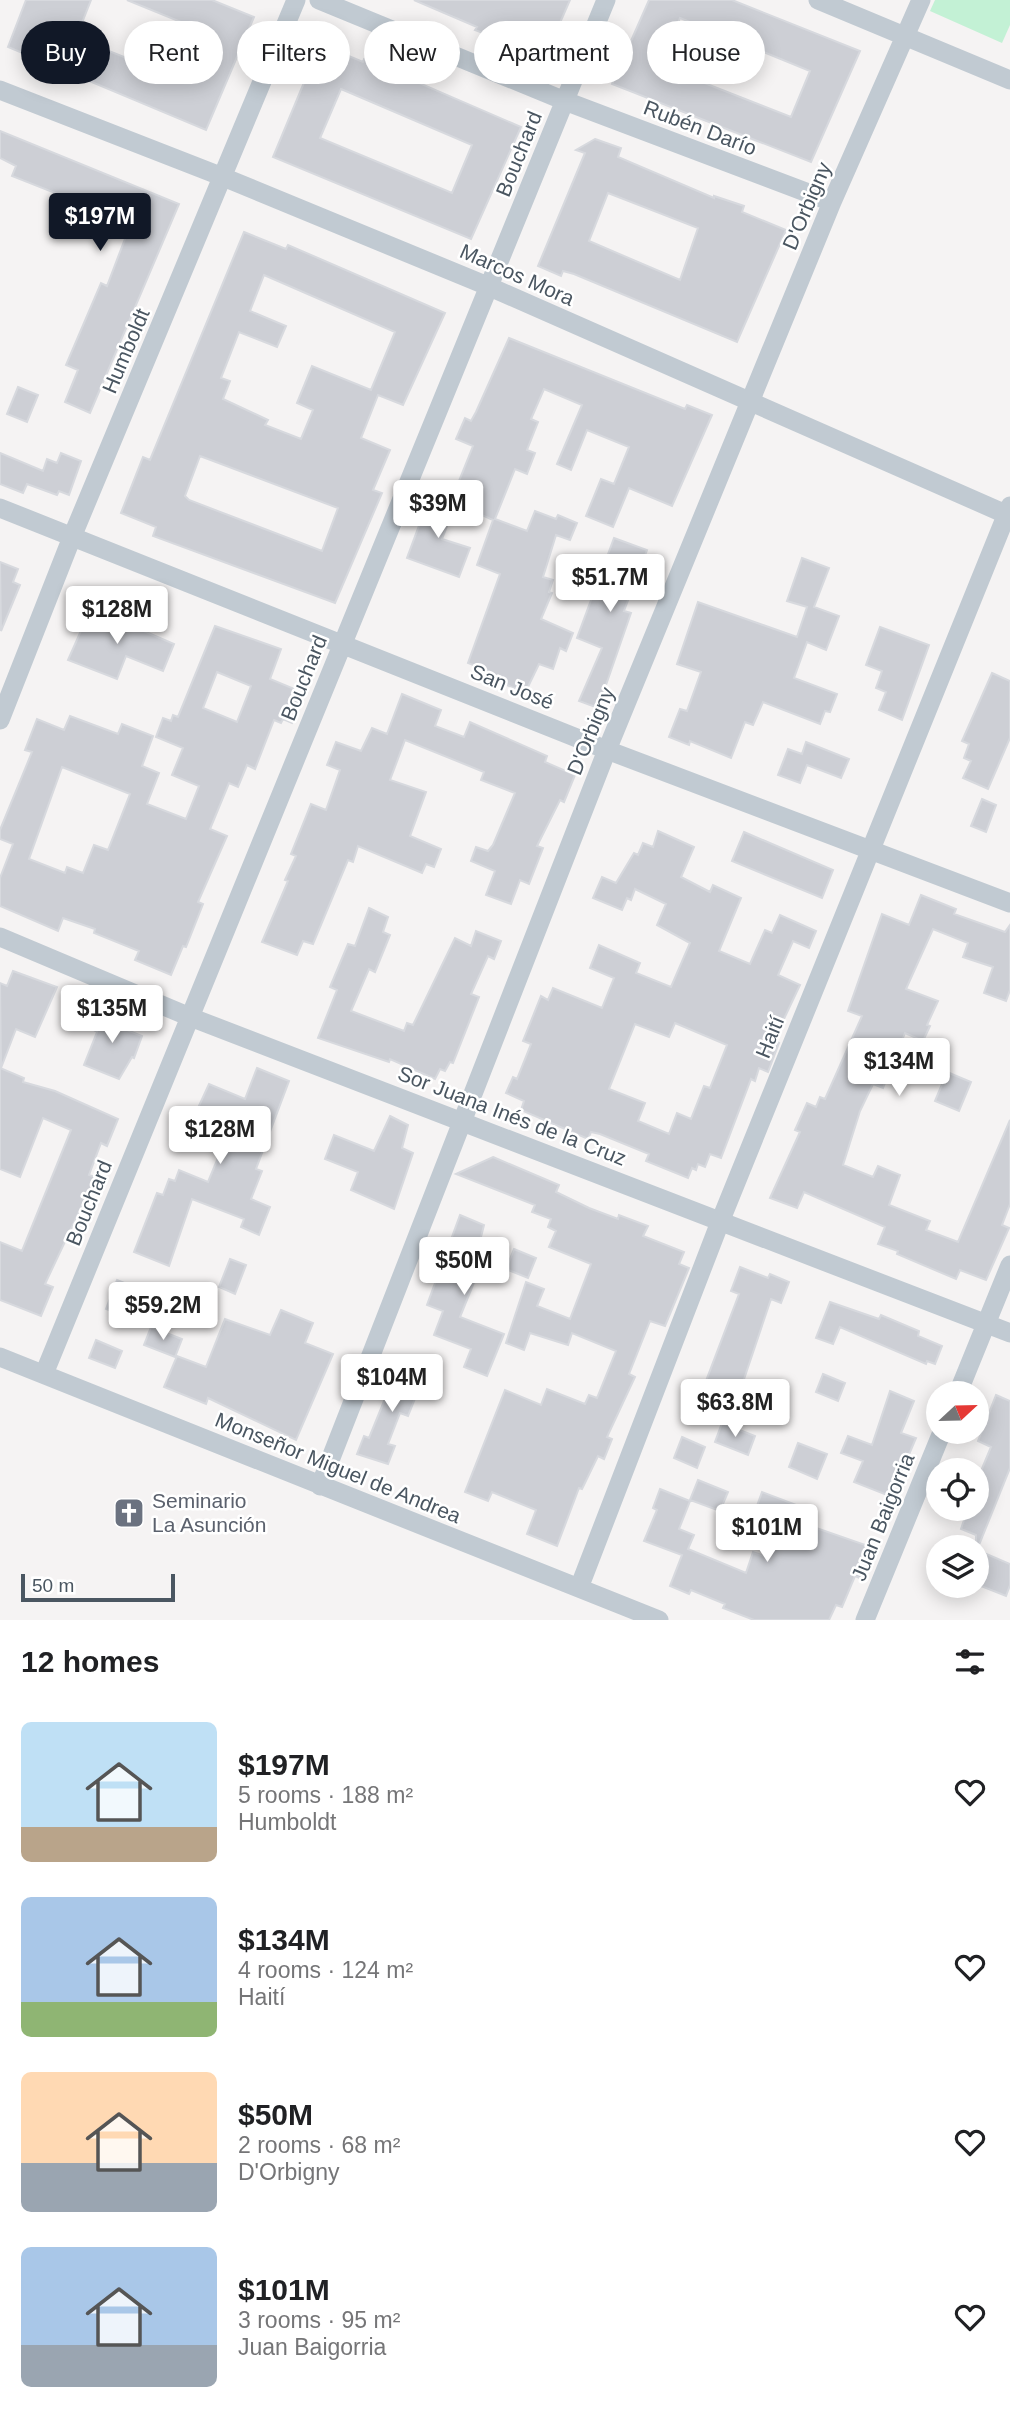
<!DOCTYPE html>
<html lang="en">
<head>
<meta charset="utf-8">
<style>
  :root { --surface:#fff; --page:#f6f6f6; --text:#202124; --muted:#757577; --accent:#111827 }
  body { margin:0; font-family:Arial,sans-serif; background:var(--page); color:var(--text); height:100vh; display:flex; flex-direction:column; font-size:26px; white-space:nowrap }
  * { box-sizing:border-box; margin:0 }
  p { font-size:23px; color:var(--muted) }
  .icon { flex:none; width:38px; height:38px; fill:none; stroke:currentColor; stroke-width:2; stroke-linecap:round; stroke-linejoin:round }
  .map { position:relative; height:1620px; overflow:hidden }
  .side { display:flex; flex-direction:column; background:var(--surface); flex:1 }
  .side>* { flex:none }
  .banner { position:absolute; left:21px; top:21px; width:970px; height:63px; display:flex; gap:14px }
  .needle { width:46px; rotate:68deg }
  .fabs { position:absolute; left:926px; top:1381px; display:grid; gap:14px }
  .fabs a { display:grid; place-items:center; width:63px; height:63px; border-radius:50%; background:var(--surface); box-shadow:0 4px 18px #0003; font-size:35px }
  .scale { position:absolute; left:21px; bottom:18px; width:154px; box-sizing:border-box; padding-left:7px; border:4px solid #4a5661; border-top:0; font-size:19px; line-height:24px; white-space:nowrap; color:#4a5661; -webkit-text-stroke:5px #fff; paint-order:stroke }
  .price { position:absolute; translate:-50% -60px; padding:0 16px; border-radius:7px; background:#fff; color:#222; font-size:23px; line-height:46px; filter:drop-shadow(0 2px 4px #0008) }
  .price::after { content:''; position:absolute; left:50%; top:42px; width:21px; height:16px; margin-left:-10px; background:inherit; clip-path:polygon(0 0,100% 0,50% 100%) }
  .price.current { background:var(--accent); color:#fff }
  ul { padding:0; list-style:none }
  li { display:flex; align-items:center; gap:21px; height:175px; padding:0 21px }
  li span { display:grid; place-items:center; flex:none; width:196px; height:140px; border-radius:10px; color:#555 }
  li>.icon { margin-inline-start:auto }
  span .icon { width:84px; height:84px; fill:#fffc; stroke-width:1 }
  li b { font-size:30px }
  h2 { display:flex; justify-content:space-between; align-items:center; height:84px; padding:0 21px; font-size:30px }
  .tag { padding:0 24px; border-radius:32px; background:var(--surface); box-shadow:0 4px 18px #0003; font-size:24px; line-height:63px }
  .tag.current { background:var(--accent); color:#fff }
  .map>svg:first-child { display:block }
  .green { fill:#c3f1d5 }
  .building { fill:#cdcfd5; stroke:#d7d9de; stroke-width:2; fill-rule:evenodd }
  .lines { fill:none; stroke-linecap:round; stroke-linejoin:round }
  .minor { stroke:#c1cad2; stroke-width:19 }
  .labels { text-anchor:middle; stroke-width:5; stroke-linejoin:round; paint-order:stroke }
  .street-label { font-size:21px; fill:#4a5661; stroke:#fff }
  .worship-label { font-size:21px; fill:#5b616d; stroke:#fff; text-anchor:start }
</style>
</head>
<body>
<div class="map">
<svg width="1010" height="1620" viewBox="0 0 1010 1620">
  <rect width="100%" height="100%" fill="#f5f3f3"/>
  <path class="green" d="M 935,0 L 1010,0 L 1010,25 L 1002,43 L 930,11 Z"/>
  <path class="building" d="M 26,0 L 91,0 L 76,38 L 187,82 L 208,33 L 127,0 L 212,0 L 254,17 L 206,130 L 8,47 Z
    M 414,0 L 570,0 L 545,57 L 475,30 L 477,27 Z
    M 649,0 L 732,0 L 860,51 L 811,162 L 612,84 ZM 680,18 L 810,71 L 791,117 L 661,66 Z
    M 320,44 L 363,62 L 364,59 L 521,127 L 471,239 L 273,157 ZM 341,89 L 472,145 L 452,193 L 320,138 Z
    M 0,131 L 179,204 L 90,413 L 65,402 L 78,370 L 66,365 L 101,283 L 107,286 L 131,223 L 12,176 L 16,166 L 0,158 Z
    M 595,139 L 621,148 L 618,157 L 714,198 L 714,196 L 744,206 L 742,212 L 786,230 L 737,342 L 574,274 L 563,271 L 561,276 L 538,266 L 585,153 L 576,150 ZM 608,193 L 698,228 L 680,280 L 589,241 Z
    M 244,232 L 286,249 L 288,245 L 445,313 L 403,405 L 378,395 L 361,438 L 390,450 L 373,490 L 382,493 L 335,603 L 153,536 L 156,527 L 121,513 L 143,457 L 150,460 ZM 264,275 L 395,332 L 371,390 L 312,366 L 297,403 L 313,410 L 301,439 L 265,425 L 268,420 L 223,399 L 230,381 L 221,378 L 239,332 L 277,347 L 286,326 L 250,311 ZM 200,456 L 338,508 L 322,551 L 189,500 L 185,496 Z
    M 509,338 L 685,409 L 687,405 L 712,415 L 672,506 L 629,488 L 613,527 L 586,516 L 601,479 L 614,484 L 629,447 L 587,430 L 571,470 L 557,464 L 582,405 L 544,389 L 531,419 L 538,422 L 527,450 L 535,453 L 527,474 L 515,469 L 495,519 L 527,531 L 535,511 L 556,519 L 558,515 L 577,523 L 570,540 L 556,535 L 543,577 L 553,580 L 549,592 L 552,593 L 541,619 L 573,633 L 566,651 L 560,648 L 553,669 L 539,664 L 527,689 L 518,685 L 516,689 L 493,679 L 493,673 L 468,663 L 500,574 L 477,565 L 493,520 L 451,501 L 473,446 L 456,439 L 465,418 L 471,421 L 476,412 Z
    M 18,387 L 38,395 L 27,422 L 7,414 Z
    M 0,453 L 43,471 L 47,459 L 57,463 L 61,453 L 81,461 L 69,495 L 59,491 L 57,495 L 27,484 L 23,493 L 0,484 Z
    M 430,496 L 455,506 L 442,539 L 470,548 L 459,577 L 407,558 Z
    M 614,538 L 647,550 L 624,611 L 631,613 L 598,708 L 579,701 L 602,648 L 577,638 Z
    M 802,558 L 829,568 L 814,607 L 839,616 L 826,650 L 807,642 L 794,678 L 837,694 L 830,712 L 825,711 L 820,724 L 763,702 L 753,725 L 745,722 L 731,758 L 690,741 L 689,745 L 669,737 L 680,709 L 687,711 L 701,672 L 677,664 L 698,602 L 797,637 L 807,607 L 787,601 Z
    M 0,562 L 18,569 L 13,582 L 20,585 L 1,631 Z
    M 91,608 L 174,644 L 163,671 L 126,656 L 117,679 L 68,660 Z
    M 215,626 L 281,649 L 270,679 L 304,693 L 292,723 L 283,719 L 281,723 L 274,720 L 255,769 L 247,765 L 238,787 L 229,783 L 210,829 L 227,836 L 198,902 L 203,904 L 186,947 L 183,946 L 171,975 L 135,960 L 139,951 L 94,933 L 95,929 L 63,918 L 58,931 L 0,906 L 0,878 L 13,844 L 0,839 L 0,830 L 32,752 L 25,750 L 37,719 L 64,730 L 70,716 L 118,734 L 122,724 L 153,736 L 142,766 L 159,773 L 147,804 L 186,819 L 199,786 L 172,775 L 183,748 L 156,737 L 163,718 L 171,721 L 173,715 L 178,717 ZM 217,672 L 251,686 L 237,722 L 203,708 ZM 62,767 L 130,794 L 108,850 L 94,845 L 83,873 L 67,867 L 65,873 L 29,859 Z
    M 880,627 L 929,645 L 902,720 L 879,710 L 886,692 L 876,688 L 882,671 L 866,665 Z
    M 992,673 L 1010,681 L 1010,738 L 988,789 L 963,778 L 971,761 L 964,758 L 969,744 L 962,741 Z
    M 402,694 L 441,710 L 435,726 L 464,737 L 470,722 L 547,756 L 545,762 L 575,775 L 564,802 L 560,800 L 537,846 L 543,848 L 529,884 L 520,880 L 511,904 L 486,895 L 495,871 L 471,861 L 476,847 L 488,851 L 493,845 L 515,793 L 481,780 L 484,772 L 405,740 L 390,780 L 426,792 L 410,836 L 441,849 L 434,867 L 426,864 L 422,873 L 358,846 L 353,862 L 348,860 L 313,944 L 303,941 L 297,955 L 262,942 L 288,881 L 285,880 L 296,856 L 291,854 L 311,804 L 326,810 L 340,770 L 327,765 L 336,742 L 361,751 L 372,728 L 387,734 Z
    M 806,742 L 849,759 L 841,778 L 807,765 L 800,783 L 778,775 L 788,749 L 802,754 Z
    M 982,799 L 996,805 L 986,832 L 971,826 Z
    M 658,831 L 694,847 L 681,877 L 710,892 L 713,885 L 741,898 L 719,951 L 750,964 L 765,930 L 772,933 L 780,915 L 816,931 L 809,948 L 793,941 L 778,975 L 800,985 L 774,1040 L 779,1043 L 768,1072 L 759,1068 L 755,1081 L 751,1079 L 721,1158 L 710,1154 L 705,1167 L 698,1164 L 696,1170 L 692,1168 L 688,1178 L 646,1161 L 649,1154 L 600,1134 L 591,1132 L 588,1139 L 521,1110 L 524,1101 L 506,1093 L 513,1077 L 517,1079 L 531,1044 L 523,1041 L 541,996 L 548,1000 L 553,988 L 602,1008 L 614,978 L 590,968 L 599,945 L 640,963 L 636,973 L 671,987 L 690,943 L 657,925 L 666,904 L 635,889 L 631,900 L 627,898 L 622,910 L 593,898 L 602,877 L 616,883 L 634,853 L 638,855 L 643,843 L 653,847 ZM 675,1023 L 727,1045 L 710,1088 L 704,1086 L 691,1119 L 677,1113 L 669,1134 L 638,1121 L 645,1103 L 609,1089 L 635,1024 L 669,1037 Z
    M 744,832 L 833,870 L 822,898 L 732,861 Z
    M 921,895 L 956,909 L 954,914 L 1005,932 L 1010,925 L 1010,990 L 1006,1001 L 984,993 L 993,967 L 963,957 L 968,943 L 933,929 L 906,989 L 938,1001 L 927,1025 L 930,1026 L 923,1041 L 905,1033 L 883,1088 L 873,1084 L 860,1111 L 843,1165 L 873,1177 L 878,1166 L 900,1175 L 889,1205 L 930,1221 L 926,1230 L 958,1242 L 1010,1120 L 1010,1204 L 1002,1225 L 1009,1228 L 986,1280 L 960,1270 L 956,1279 L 897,1254 L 898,1251 L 878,1244 L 885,1227 L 804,1192 L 797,1208 L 770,1198 L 800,1132 L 795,1130 L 807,1103 L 816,1107 L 820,1097 L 825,1099 L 862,1016 L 848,1011 L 882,914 L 909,925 Z
    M 369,908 L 388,917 L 383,932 L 390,935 L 375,972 L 369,969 L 351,1011 L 404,1031 L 407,1023 L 413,1025 L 455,938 L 471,946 L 476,931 L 501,941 L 494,959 L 488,956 L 471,994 L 479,997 L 453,1063 L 450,1062 L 445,1071 L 440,1069 L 435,1079 L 390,1059 L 389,1062 L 318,1038 L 337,990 L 330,987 L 348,944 L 355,946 Z
    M 13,971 L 57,987 L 35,1037 L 16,1029 L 1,1068 L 0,983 L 7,986 Z
    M 100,1008 L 131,1021 L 127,1030 L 142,1036 L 134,1058 L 132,1057 L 119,1079 L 84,1065 L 97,1032 L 92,1029 Z
    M 0,1068 L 24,1078 L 23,1082 L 55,1091 L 118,1119 L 107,1146 L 101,1143 L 89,1175 L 98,1178 L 90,1196 L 87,1195 L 45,1284 L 53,1287 L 41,1316 L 0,1300 L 0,1242 L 22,1251 L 71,1130 L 43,1118 L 20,1177 L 0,1169 Z
    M 257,1068 L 289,1081 L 256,1169 L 262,1171 L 251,1199 L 270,1207 L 259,1235 L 241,1227 L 244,1219 L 192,1199 L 169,1266 L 134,1252 L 157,1193 L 163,1195 L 169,1179 L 175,1181 L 179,1170 L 208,1182 L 220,1153 L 210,1149 L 217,1131 L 192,1121 L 209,1084 L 245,1099 Z
    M 947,1072 L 971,1082 L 959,1111 L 935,1101 Z
    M 390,1116 L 408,1125 L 402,1148 L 413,1153 L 394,1209 L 351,1190 L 358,1172 L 325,1159 L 334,1135 L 374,1151 Z
    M 493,1157 L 559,1185 L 556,1192 L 589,1208 L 618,1219 L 619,1215 L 648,1226 L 643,1236 L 684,1252 L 679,1264 L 689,1268 L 665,1326 L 650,1321 L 629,1374 L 635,1377 L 607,1437 L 612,1439 L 604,1459 L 598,1456 L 582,1489 L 579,1488 L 557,1546 L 527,1534 L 536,1510 L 492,1492 L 488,1501 L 465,1492 L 505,1390 L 541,1405 L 547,1389 L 585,1404 L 589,1395 L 597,1398 L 616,1351 L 572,1333 L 568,1345 L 530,1333 L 524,1350 L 506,1343 L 526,1282 L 544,1289 L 537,1306 L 570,1319 L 591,1264 L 549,1247 L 556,1231 L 548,1227 L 551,1219 L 532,1212 L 535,1205 L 456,1174 Z
    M 460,1215 L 484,1225 L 479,1245 L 488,1248 L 460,1317 L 504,1334 L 487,1376 L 464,1367 L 471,1349 L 434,1335 L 443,1311 L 427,1305 Z
    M 514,1249 L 536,1258 L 528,1278 L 506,1269 Z
    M 230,1259 L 246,1265 L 235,1294 L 219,1287 Z
    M 740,1267 L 768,1278 L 770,1274 L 789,1282 L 781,1303 L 771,1299 L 739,1394 L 706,1381 L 739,1294 L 731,1291 Z
    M 117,1280 L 144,1291 L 133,1319 L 106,1309 Z
    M 830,1302 L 879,1319 L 881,1315 L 919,1331 L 918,1336 L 942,1346 L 935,1364 L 927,1361 L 926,1364 L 840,1327 L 833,1344 L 816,1338 Z
    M 281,1310 L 313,1323 L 305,1343 L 333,1354 L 296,1440 L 208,1398 L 206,1404 L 164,1387 L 177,1356 L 206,1367 L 225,1319 L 270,1335 Z
    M 151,1327 L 182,1339 L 175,1357 L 144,1345 Z
    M 96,1340 L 122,1351 L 115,1368 L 89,1358 Z
    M 404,1363 L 426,1371 L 408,1416 L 400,1413 L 388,1444 L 395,1446 L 388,1464 L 357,1454 L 364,1436 L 369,1438 L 393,1379 L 397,1380 Z
    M 823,1374 L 845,1383 L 838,1401 L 816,1392 Z
    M 890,1391 L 914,1401 L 901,1433 L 916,1438 L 902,1471 L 897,1469 L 887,1495 L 854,1482 L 863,1461 L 841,1453 L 848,1436 L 872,1445 Z
    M 996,1395 L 1010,1401 L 1010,1468 L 977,1550 L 1010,1564 L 1010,1585 L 1006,1596 L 976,1584 L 976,1535 L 961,1529 L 968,1508 L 976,1508 L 976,1483 L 991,1447 L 978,1441 Z
    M 722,1423 L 755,1436 L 748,1455 L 715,1442 Z
    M 682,1437 L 705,1447 L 697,1468 L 674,1458 Z
    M 798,1443 L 827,1454 L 817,1479 L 789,1467 Z
    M 698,1480 L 728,1492 L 720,1511 L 690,1500 Z
    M 660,1489 L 690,1501 L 679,1529 L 694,1535 L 688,1549 L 746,1573 L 753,1552 L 767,1557 L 779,1526 L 753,1517 L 762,1492 L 807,1509 L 802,1523 L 874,1548 L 862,1579 L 855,1576 L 842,1607 L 836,1605 L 829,1620 L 754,1620 L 723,1608 L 725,1604 L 691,1590 L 689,1594 L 670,1586 L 682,1555 L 644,1541 L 657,1510 L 653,1508 Z"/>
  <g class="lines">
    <path class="minor" d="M 319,0 L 565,101 L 832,202
      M 818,0 L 1010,80
      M 0,90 L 223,177 L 490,287 L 1010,516
      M 0,508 L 607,750 L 1010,903
      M 0,720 L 72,537 L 296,0
      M 0,937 L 190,1017 L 1010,1333
      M 0,1357 L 659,1620
      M 44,1374 L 606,0
      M 958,1393 L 1010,1265
      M 320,1486 L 607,750 L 832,202 L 921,0
      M 579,1588 L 720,1222 L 1010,506
      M 865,1620 L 942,1432"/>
  </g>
  <defs>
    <g id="church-square" transform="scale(1.575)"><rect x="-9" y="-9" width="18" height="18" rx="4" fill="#6b7280" stroke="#fff"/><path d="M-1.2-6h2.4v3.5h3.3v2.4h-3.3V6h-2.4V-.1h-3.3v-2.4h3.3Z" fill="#fff"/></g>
  </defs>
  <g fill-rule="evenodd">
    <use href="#church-square" x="129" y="1513"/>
  </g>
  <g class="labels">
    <g class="street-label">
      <text transform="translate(700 128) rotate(21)" y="7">Rubén Darío</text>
      <text transform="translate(519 154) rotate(-68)" y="7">Bouchard</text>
      <text transform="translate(807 206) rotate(-67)" y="7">D'Orbigny</text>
      <text transform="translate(517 275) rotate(24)" y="7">Marcos Mora</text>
      <text transform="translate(126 351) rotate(-67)" y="7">Humboldt</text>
      <text transform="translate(304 678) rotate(-68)" y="7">Bouchard</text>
      <text transform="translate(512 687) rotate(22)" y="7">San José</text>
      <text transform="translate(591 731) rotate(-68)" y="7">D'Orbigny</text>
      <text transform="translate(770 1037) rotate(-68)" y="7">Haití</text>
      <text transform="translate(512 1116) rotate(21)" y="7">Sor Juana Inés de la Cruz</text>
      <text transform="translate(89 1203) rotate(-68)" y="7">Bouchard</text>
      <text transform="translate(338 1468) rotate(22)" y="7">Monseñor Miguel de Andrea</text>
      <text transform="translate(883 1517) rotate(-68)" y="7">Juan Baigorria</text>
    </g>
    <g class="worship-label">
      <text x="152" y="1508">Seminario<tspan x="152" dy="24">La Asunción</tspan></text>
    </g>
  </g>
</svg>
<div class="fabs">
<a><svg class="needle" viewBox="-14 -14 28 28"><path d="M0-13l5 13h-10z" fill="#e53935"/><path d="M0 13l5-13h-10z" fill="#757577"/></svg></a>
<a><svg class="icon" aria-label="locate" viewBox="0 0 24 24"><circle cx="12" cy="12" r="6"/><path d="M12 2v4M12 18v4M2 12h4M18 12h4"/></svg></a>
<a><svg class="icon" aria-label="layers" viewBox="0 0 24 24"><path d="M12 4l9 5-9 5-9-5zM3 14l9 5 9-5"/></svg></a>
</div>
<div class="scale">50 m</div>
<b class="price current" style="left:100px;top:253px">$197M</b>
<b class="price" style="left:438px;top:540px">$39M</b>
<b class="price" style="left:610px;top:614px">$51.7M</b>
<b class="price" style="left:117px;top:646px">$128M</b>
<b class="price" style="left:112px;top:1045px">$135M</b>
<b class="price" style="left:899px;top:1098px">$134M</b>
<b class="price" style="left:220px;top:1166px">$128M</b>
<b class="price" style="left:464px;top:1297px">$50M</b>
<b class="price" style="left:163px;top:1342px">$59.2M</b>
<b class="price" style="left:392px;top:1414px">$104M</b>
<b class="price" style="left:735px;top:1439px">$63.8M</b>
<b class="price" style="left:767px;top:1564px">$101M</b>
<div class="banner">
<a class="tag current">Buy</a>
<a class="tag">Rent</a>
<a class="tag">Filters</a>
<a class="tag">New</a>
<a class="tag">Apartment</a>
<a class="tag">House</a>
</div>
</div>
<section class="side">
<h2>12 homes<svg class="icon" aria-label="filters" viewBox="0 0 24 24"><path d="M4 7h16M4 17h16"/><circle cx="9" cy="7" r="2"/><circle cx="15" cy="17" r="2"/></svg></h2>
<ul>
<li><span style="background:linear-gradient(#bfe0f5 75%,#b9a48a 0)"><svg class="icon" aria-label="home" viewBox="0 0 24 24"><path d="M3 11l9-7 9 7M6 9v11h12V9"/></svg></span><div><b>$197M</b><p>5 rooms · 188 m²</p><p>Humboldt</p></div><svg class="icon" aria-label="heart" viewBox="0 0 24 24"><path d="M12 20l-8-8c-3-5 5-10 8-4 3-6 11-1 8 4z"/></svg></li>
<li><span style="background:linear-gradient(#a9c7e8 75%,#8fb573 0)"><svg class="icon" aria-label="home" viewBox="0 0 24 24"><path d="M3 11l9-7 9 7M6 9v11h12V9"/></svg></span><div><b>$134M</b><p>4 rooms · 124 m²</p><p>Haití</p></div><svg class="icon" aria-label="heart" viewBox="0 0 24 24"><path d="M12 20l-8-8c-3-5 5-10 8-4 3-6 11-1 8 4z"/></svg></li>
<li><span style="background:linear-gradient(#ffd9b3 65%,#9aa5b1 0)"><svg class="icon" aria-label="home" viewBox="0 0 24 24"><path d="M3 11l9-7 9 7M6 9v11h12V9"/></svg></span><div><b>$50M</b><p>2 rooms · 68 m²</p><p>D'Orbigny</p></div><svg class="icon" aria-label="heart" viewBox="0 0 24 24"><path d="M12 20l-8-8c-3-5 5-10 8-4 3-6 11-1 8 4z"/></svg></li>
<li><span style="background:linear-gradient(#a9c7e8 70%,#9aa5b1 0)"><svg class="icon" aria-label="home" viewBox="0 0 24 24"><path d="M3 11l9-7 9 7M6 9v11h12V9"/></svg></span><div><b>$101M</b><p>3 rooms · 95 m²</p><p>Juan Baigorria</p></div><svg class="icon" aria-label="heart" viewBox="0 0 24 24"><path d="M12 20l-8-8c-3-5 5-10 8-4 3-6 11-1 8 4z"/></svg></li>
</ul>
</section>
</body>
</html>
